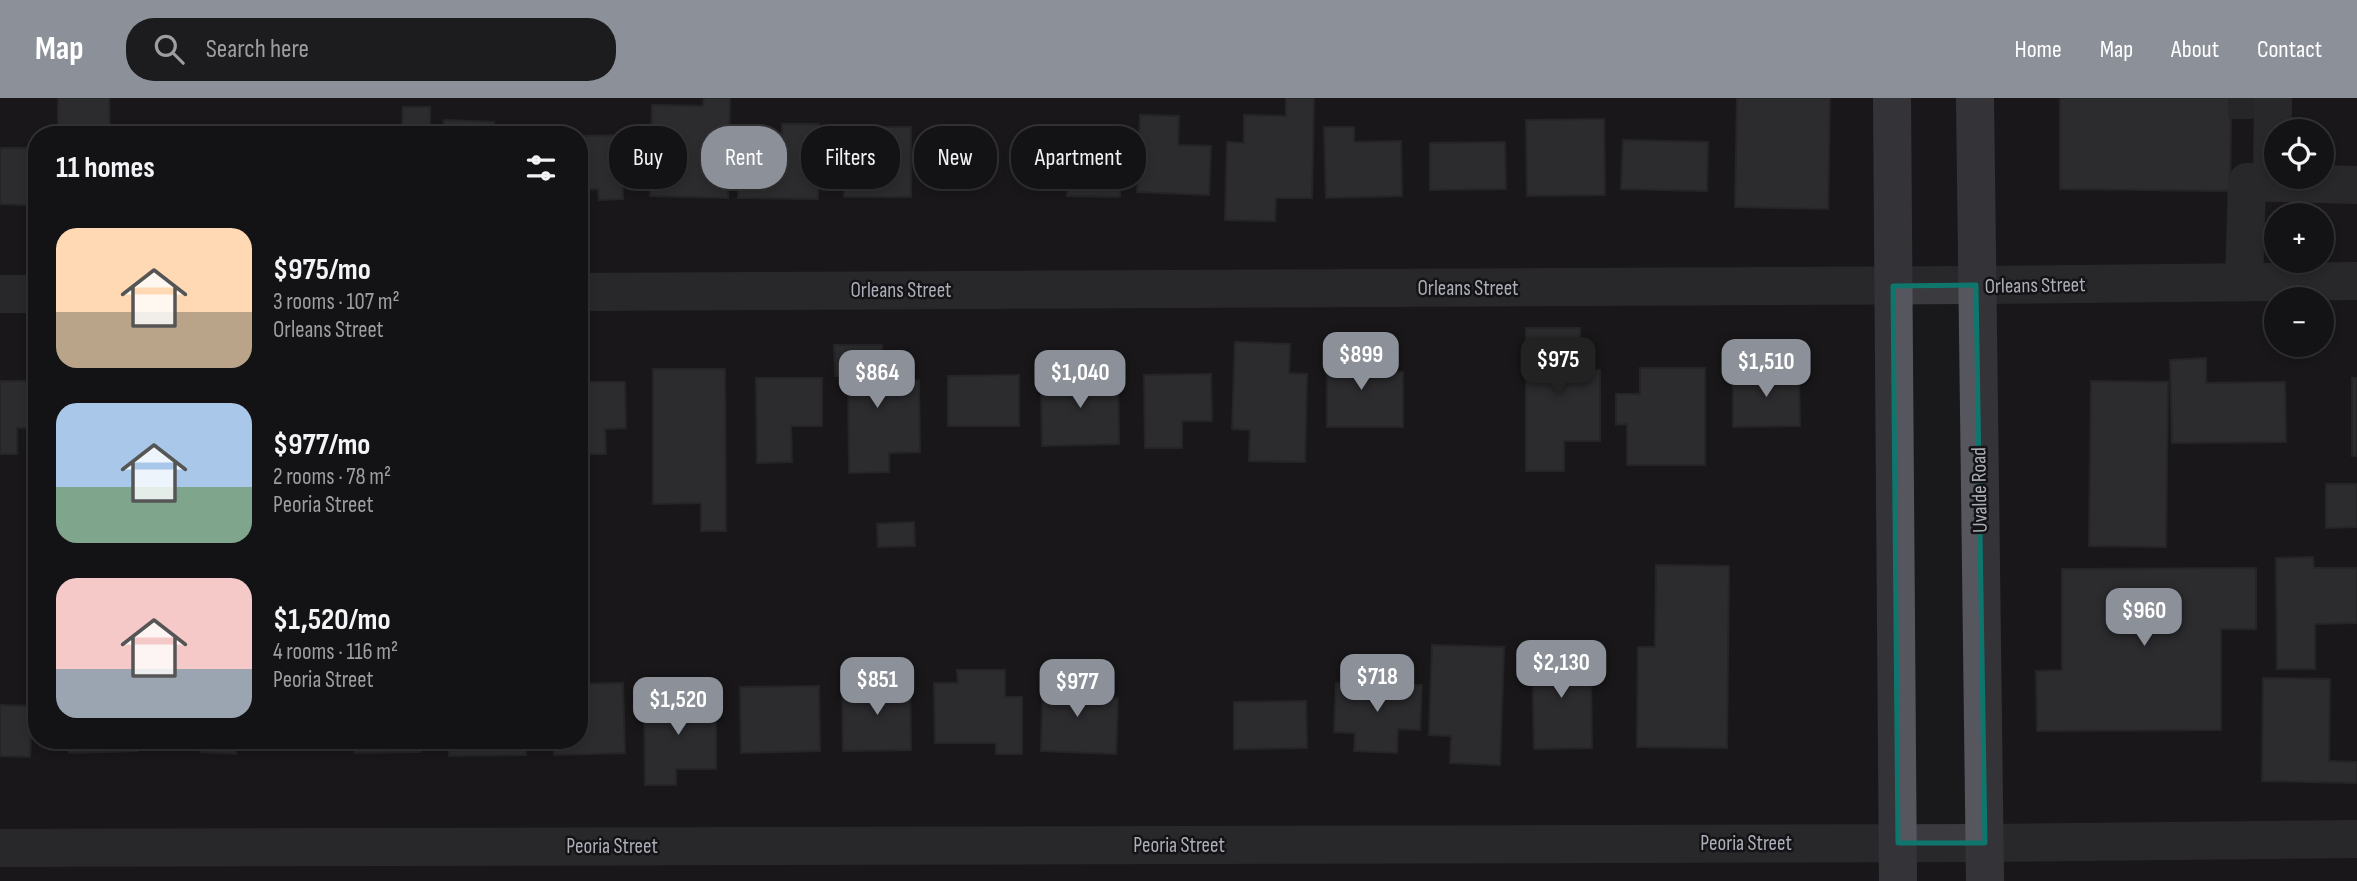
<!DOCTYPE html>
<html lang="en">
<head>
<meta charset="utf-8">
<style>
  :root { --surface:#131214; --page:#1c1b1d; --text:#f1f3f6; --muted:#9d9ea0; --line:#323234; --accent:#8c9099 }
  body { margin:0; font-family:"Sofia Sans Condensed",sans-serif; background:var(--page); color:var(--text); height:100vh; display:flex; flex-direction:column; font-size:26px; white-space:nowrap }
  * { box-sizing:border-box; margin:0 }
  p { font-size:23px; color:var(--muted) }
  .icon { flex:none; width:38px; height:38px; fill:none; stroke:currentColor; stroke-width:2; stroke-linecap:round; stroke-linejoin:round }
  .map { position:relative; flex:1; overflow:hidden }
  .details { position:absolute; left:28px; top:28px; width:560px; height:623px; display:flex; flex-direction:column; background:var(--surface); border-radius:28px; box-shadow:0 4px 10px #0003,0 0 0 2px var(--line) }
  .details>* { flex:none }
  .banner { position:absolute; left:609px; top:28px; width:665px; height:63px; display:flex; gap:14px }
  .tools { position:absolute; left:2264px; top:21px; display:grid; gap:14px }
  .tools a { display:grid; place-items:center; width:70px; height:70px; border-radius:50%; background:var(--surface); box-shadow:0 4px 10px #0003,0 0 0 2px var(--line); font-size:35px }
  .price { position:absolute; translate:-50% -60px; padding:0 16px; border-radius:14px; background:var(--accent); color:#fff; font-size:23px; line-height:46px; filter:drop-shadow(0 2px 4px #0008) }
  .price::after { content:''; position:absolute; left:50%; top:42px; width:21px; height:16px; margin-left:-10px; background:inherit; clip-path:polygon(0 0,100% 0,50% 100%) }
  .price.selected { background:#222; color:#fff }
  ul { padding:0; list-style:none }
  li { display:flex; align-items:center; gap:21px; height:175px; padding:0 28px }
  li span { display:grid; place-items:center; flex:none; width:196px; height:140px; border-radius:21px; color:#555 }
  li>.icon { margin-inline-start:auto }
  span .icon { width:84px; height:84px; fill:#fffc; stroke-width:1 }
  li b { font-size:30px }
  h2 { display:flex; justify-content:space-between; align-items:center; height:84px; padding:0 28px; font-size:30px }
  .tag { padding:0 24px; border-radius:28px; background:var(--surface); box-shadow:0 4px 10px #0003,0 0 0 2px var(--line); font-size:24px; line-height:63px }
  .tag.selected { background:var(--accent); color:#fff }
  header { display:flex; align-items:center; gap:42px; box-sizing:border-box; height:98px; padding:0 35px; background:var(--accent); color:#fff }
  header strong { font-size:33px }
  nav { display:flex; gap:38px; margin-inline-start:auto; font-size:24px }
  .search { width:490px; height:63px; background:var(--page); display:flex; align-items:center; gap:18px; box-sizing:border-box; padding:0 24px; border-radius:28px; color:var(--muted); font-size:26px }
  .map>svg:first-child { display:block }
  .building { fill:#434347; stroke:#333336; stroke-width:2 }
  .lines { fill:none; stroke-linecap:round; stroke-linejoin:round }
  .minor-tunnel { stroke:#36363a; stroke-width:38; stroke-dasharray:38 19; stroke-linecap:butt }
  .minor { stroke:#3a3a3f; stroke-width:38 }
  .major { stroke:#56565e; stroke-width:38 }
  .marked { fill:none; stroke:#0f766e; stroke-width:5; stroke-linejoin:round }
  .labels { text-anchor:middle; stroke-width:5; stroke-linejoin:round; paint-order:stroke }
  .street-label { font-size:21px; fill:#acaeb9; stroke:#141315 }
</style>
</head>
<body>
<header>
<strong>Map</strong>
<div class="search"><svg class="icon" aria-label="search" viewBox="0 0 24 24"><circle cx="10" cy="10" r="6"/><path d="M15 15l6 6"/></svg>Search here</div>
<nav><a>Home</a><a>Map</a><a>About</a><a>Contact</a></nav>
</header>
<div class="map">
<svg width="2357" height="783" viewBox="0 0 2357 783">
  <rect width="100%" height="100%" fill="#19181a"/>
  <path class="building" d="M 58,0 L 109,0 L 110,37 L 58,37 Z
    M 704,0 L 730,0 L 728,100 L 650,98 L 652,7 L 703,8 Z
    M 1286,0 L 1314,0 L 1312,100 L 1276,100 L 1275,123 L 1225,122 L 1227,44 L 1244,45 L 1244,17 L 1286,18 Z
    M 1737,0 L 1830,0 L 1828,111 L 1735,109 Z
    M 2060,0 L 2252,0 L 2252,20 L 2231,20 L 2230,93 L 2060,91 Z
    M 403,9 L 430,9 L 430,37 L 349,37 L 349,28 L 402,28 Z
    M 1140,17 L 1179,18 L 1178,47 L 1211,48 L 1209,97 L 1137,94 Z
    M 1604,21 L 1605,97 L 1527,98 L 1526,22 Z
    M 444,22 L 494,24 L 493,37 L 443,37 Z
    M 782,26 L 819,26 L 818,101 L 738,100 L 738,57 L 782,57 Z
    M 844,29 L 911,29 L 911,99 L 844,99 Z
    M 1324,29 L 1354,29 L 1354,44 L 1401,43 L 1402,98 L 1326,100 Z
    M 622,37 L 623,101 L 599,102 L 598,91 L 579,92 L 579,38 Z
    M 1623,42 L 1708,44 L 1707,93 L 1621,91 Z
    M 1505,44 L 1506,91 L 1430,92 L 1430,45 Z
    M 0,50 L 27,50 L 27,107 L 0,106 Z
    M 1069,52 L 1122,54 L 1120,99 L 1067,98 Z
    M 1526,230 L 1580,230 L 1580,272 L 1600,272 L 1600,343 L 1564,343 L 1564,373 L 1526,373 Z
    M 1327,240 L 1352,241 L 1353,274 L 1403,274 L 1403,329 L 1327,329 Z
    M 1235,244 L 1290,246 L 1289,275 L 1307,276 L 1305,364 L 1249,363 L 1250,332 L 1232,331 Z
    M 834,247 L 882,247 L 883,283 L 919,282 L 920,354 L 889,355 L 889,374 L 849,375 L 848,278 L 835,278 Z
    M 2206,260 L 2206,285 L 2285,284 L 2286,344 L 2172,345 L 2170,262 Z
    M 1640,270 L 1705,270 L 1705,367 L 1627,367 L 1627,326 L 1616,327 L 1616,296 L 1640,296 Z
    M 653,271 L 725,271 L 726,433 L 701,433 L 701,405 L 653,406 Z
    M 1799,272 L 1800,328 L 1733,329 L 1733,274 Z
    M 1211,276 L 1212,323 L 1182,323 L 1182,350 L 1145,350 L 1144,277 Z
    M 1019,277 L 1019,328 L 948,328 L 948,278 Z
    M 1118,277 L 1119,346 L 1042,348 L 1041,278 Z
    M 756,280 L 822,280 L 822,328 L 791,328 L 792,364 L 757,365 Z
    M 2352,280 L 2357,280 L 2357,358 L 2352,358 Z
    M 0,283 L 37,283 L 36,330 L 17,330 L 17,356 L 0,356 Z
    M 2091,283 L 2168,284 L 2166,449 L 2089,448 Z
    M 579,284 L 625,284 L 626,330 L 605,331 L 606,356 L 579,356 Z
    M 2326,386 L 2357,386 L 2357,429 L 2326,430 Z
    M 914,424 L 915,448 L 878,449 L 877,426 Z
    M 2313,459 L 2314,470 L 2357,470 L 2357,525 L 2315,526 L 2315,571 L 2277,571 L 2276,460 Z
    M 1656,467 L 1729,468 L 1727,650 L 1637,649 L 1638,549 L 1655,549 Z
    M 2256,470 L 2256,531 L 2221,531 L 2221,632 L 2037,633 L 2036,573 L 2062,572 L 2062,471 Z
    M 1432,547 L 1504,549 L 1500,667 L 1450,665 L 1451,638 L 1429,637 Z
    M 1532,550 L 1581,550 L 1582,574 L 1591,574 L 1592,650 L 1534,651 Z
    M 957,572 L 1005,572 L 1005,599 L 1022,599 L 1022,656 L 996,656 L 996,645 L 935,645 L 934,585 L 958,585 Z
    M 1043,577 L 1078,578 L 1077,599 L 1118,600 L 1116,656 L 1041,653 Z
    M 2263,580 L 2330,581 L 2329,663 L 2357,664 L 2357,685 L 2262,683 Z
    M 910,584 L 911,652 L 843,653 L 842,586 Z
    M 623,585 L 625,655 L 554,657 L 554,642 L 579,642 L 579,586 Z
    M 1336,585 L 1422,587 L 1420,632 L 1398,631 L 1397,655 L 1354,653 L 1355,635 L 1334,634 Z
    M 819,588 L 820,653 L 741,655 L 740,589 Z
    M 644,599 L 716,599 L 716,671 L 676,671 L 676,687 L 645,687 Z
    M 1306,603 L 1307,650 L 1234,651 L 1234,604 Z
    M 0,607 L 32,608 L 30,659 L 0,658 Z
    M 69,642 L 137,642 L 137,653 L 69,655 Z
    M 201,642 L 237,642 L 236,656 L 200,654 Z
    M 255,642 L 332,642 L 332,651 L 255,652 Z
    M 354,642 L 421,642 L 421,654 L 355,655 Z
    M 449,642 L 525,642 L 526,657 L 449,658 Z"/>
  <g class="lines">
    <path class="minor-tunnel" d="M 2247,20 L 2247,0"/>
    <path class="minor" d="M 2272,85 L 2273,0
      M 2244,184 L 2247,84 L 2357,87
      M 579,194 L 1976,187 L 2357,183
      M 0,196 L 37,196
      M 0,750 L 1985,745 L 2357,741"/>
    <path class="major" d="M 1892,0 L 1898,783
      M 1975,0 L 1985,783"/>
  </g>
  <path d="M0 0H2357V783H0ZM 1976,187 L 1985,745 L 1898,745 L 1893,188 Z" fill="#19181a" fill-opacity=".55" fill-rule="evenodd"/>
  <path class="marked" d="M 1976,187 L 1985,745 L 1898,745 L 1893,188 Z"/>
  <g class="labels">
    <g class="street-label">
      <text transform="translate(2035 187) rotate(-1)" y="7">Orleans Street</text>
      <text x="1468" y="197">Orleans Street</text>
      <text x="901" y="199">Orleans Street</text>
      <text transform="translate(1979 392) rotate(-91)" y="7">Uvalde Road</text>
      <text x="1746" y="752">Peoria Street</text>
      <text x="1179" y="754">Peoria Street</text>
      <text x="612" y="755">Peoria Street</text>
    </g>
  </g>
</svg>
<div class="tools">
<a><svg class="icon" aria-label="locate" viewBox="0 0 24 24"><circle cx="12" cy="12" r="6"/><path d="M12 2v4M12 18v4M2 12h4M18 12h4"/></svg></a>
<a>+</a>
<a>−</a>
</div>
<b class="price" style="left:1361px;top:294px">$899</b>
<b class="price selected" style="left:1558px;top:299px">$975</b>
<b class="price" style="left:1766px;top:301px">$1,510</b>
<b class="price" style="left:877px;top:312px">$864</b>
<b class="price" style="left:1080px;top:312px">$1,040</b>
<b class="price" style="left:2144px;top:550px">$960</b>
<b class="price" style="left:1561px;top:602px">$2,130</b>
<b class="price" style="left:1377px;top:616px">$718</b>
<b class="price" style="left:877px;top:619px">$851</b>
<b class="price" style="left:1077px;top:621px">$977</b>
<b class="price" style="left:678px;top:639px">$1,520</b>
<div class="banner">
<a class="tag">Buy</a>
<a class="tag selected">Rent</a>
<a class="tag">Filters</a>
<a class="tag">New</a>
<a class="tag">Apartment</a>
</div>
<section class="details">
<h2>11 homes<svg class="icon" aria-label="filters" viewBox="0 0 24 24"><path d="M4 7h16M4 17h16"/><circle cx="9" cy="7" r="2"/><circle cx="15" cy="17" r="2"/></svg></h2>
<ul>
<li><span style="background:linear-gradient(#ffd9b3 60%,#b9a48a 0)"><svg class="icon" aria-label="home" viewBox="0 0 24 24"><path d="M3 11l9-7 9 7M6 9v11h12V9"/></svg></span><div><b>$975/mo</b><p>3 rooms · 107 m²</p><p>Orleans Street</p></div></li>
<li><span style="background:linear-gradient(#a9c7e8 60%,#7fa58c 0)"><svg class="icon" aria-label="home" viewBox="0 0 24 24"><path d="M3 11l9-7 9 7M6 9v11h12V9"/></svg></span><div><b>$977/mo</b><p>2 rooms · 78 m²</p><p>Peoria Street</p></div></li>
<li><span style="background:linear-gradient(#f6c9c9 65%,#9aa5b1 0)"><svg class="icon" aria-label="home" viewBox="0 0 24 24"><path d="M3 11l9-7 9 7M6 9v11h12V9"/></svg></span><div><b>$1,520/mo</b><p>4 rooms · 116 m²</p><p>Peoria Street</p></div></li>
</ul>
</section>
</div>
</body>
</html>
